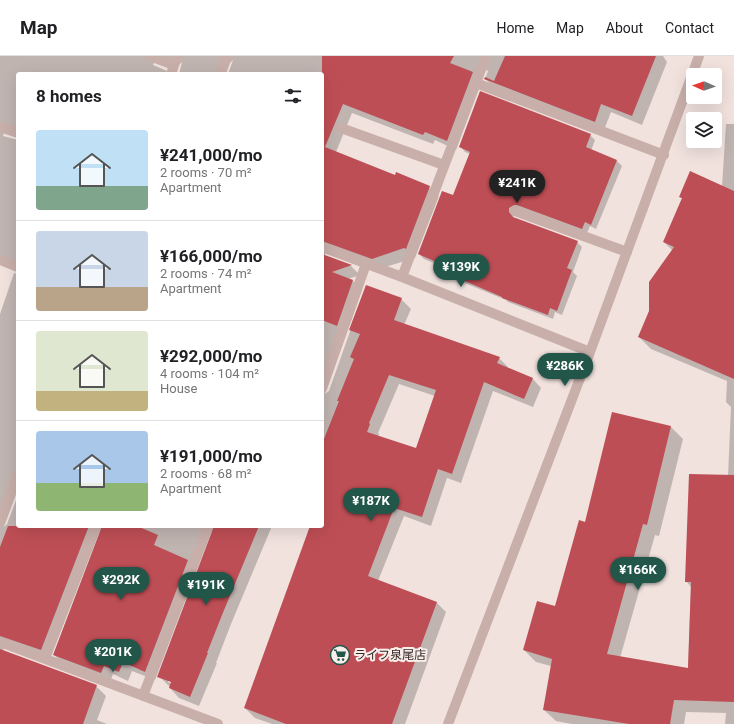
<!DOCTYPE html>
<html lang="en">
<head>
<meta charset="utf-8">
<style>
  :root { --surface:#fff; --page:#f2f2f2; --text:#202124; --muted:#757577; --line:#e0e0e0; --accent:#215649 }
  body { margin:0; font-family:Roboto,"Noto Sans JP",sans-serif; background:var(--page); color:var(--text); height:100vh; display:flex; flex-direction:column; font-size:15px; white-space:nowrap }
  * { box-sizing:border-box; margin:0 }
  p { font-size:13px; color:var(--muted) }
  .icon { flex:none; width:22px; height:22px; fill:none; stroke:currentColor; stroke-width:2; stroke-linecap:round; stroke-linejoin:round }
  .map { position:relative; flex:1; overflow:hidden }
  .drawer { position:absolute; left:16px; top:16px; width:308px; height:456px; display:flex; flex-direction:column; background:var(--surface); border-radius:4px; box-shadow:0 4px 16px #0002 }
  .drawer>* { flex:none }
  .needle { width:26px; rotate:272deg }
  .buttons { position:absolute; left:686px; top:12px; display:grid; gap:8px }
  .buttons a { display:grid; place-items:center; width:36px; height:36px; border-radius:4px; background:var(--surface); box-shadow:0 4px 16px #0002; font-size:20px }
  .price { position:absolute; translate:-50% -34px; padding:0 9px; border-radius:14px; background:var(--accent); color:#fff; font-size:13px; line-height:26px; filter:drop-shadow(0 1px 2px #0008) }
  .price::after { content:''; position:absolute; left:50%; top:24px; width:12px; height:9px; margin-left:-6px; background:inherit; clip-path:polygon(0 0,100% 0,50% 100%) }
  .price.active { background:#222; color:#fff }
  ul { padding:0; list-style:none }
  li { display:flex; align-items:center; gap:12px; height:100px; padding:0 20px }
  li+li { border-top:1px solid var(--line) }
  li span { display:grid; place-items:center; flex:none; width:112px; height:80px; border-radius:4px; color:#555 }
  li>.icon { margin-inline-start:auto }
  span .icon { width:48px; height:48px; fill:#fffc; stroke-width:1 }
  li b { font-size:17px }
  h2 { display:flex; justify-content:space-between; align-items:center; height:48px; padding:0 20px; font-size:17px }
  header { display:flex; align-items:center; gap:24px; box-sizing:border-box; height:56px; padding:0 20px; background:var(--surface); border-bottom:1px solid var(--line) }
  header strong { font-size:19px }
  nav { display:flex; gap:22px; margin-inline-start:auto; font-size:14px }
  .map>svg:first-child { display:block }
  .shadow { fill:#0003; fill-rule:evenodd }
  .building { fill:#be4e55; fill-rule:evenodd }
  .lines { fill:none; stroke-linecap:round; stroke-linejoin:round }
  .service { stroke:#c8afaa; stroke-width:10 }
  .minor { stroke:#c8afaa; stroke-width:10 }
  .tertiary { stroke:#c8afaa; stroke-width:10 }
  .labels { text-anchor:middle; stroke-width:4; stroke-linejoin:round; paint-order:stroke }
  .poi-label { font-size:12px; fill:#362a29; stroke:#f9eeea; text-anchor:start }
</style>
</head>
<body>
<header>
<strong>Map</strong>
<nav><a>Home</a><a>Map</a><a>About</a><a>Contact</a></nav>
</header>
<div class="map">
<svg width="734" height="668" viewBox="0 0 734 668">
  <rect width="100%" height="100%" fill="#f1e2de"/>
  <path class="shadow" d="M 0,0 L 663,0 L 667,6 L 642,69 L 611,56 L 604,74 L 495,32 L 485,23 L 488,15 L 486,14 L 456,94 L 435,84 L 433,88 L 352,57 L 336,96 L 395,121 L 429,131 L 439,140 L 415,202 L 382,212 L 330,194 L 325,198 L 325,200 L 351,210 L 360,219 L 348,223 L 353,225 L 362,234 L 325,338 L 329,335 L 366,230 L 401,243 L 411,253 L 404,269 L 499,302 L 508,311 L 508,313 L 532,322 L 541,332 L 533,351 L 493,335 L 461,427 L 447,422 L 431,470 L 404,460 L 378,525 L 436,546 L 446,556 L 405,668 L 272,668 L 255,662 L 245,652 L 311,470 L 322,470 L 322,18 L 228,18 L 233,4 L 230,7 L 226,18 L 179,18 L 182,6 L 179,9 L 159,2 L 155,5 L 153,9 L 165,14 L 170,18 L 18,18 L 18,76 L 5,75 L 3,80 L 18,84 L 18,207 L 0,200 ZM 399,328 L 435,340 L 417,393 L 378,381 L 379,378 L 378,377 Z
    M 726,68 L 734,68 L 734,668 L 725,668 L 726,657 L 686,656 L 684,668 L 572,668 L 556,665 L 544,654 L 551,610 L 536,606 L 524,594 L 555,551 L 586,467 L 613,357 L 671,371 L 683,383 L 659,480 L 655,479 L 620,602 L 688,613 L 691,531 L 686,525 L 728,420 L 731,351 L 726,346 L 727,325 L 651,293 L 639,281 L 673,195 L 664,186 L 683,143 L 680,141 L 722,130 Z
    M 590,79 L 595,84 L 591,95 L 617,105 L 622,110 L 596,173 L 590,170 L 587,177 L 514,158 L 513,162 L 577,186 L 582,191 L 573,216 L 577,220 L 562,259 L 555,256 L 553,263 L 508,246 L 506,244 L 445,219 L 440,214 L 441,210 L 424,203 L 419,198 L 454,140 L 470,98 L 465,96 L 460,90 Z
    M 14,217 L 18,218 L 18,433 L 4,471 L 7,468 L 18,439 L 18,470 L 272,470 L 231,568 L 216,607 L 217,607 L 199,650 L 179,642 L 170,632 L 170,631 L 159,620 L 214,473 L 211,477 L 155,624 L 132,615 L 128,625 L 113,618 L 110,626 L 64,608 L 54,599 L 102,473 L 99,477 L 50,603 L 5,590 L 3,595 L 96,630 L 106,640 L 97,664 L 107,668 L 0,668 L 0,258 ZM 168,624 L 176,627 L 175,629 L 168,626 Z"/>
  <path class="building" d="M 322,0 L 454,0 L 450,7 L 473,16 L 447,85 L 425,76 L 423,79 L 343,48 L 325,91 L 395,119 L 396,116 L 430,130 L 406,193 L 404,192 L 372,203 L 322,185 Z
    M 505,0 L 656,0 L 632,60 L 601,48 L 595,66 L 484,23 L 485,21 L 494,25 Z
    M 480,35 L 591,78 L 586,91 L 617,104 L 591,169 L 585,166 L 582,173 L 517,149 L 514,149 L 509,152 L 509,156 L 513,161 L 578,185 L 567,212 L 572,214 L 557,255 L 550,252 L 548,259 L 502,242 L 502,241 L 439,214 L 441,208 L 418,198 L 442,135 L 453,139 L 470,96 L 459,91 Z
    M 690,115 L 734,135 L 734,323 L 638,281 L 649,255 L 649,226 L 674,191 L 663,186 L 682,142 L 679,141 Z
    M 322,198 L 352,209 L 332,216 L 353,224 L 337,270 L 322,264 Z
    M 366,229 L 402,242 L 394,264 L 500,301 L 497,307 L 533,322 L 524,343 L 484,326 L 452,418 L 438,413 L 422,461 L 394,452 L 368,520 L 437,546 L 392,668 L 286,668 L 244,652 L 310,470 L 322,470 L 322,388 L 339,345 L 337,345 L 354,303 L 350,301 L 360,278 L 349,274 ZM 389,319 L 436,334 L 416,392 L 367,376 L 370,368 L 369,367 Z
    M 612,356 L 671,370 L 647,469 L 643,468 L 607,598 L 688,612 L 691,526 L 685,526 L 689,418 L 734,419 L 734,646 L 674,644 L 670,668 L 629,668 L 543,654 L 552,603 L 523,594 L 537,545 L 555,550 L 579,464 L 585,466 Z
    M 8,470 L 89,470 L 41,594 L 0,580 L 0,491 Z
    M 102,470 L 137,470 L 158,479 L 154,489 L 188,504 L 145,616 L 123,606 L 119,616 L 104,610 L 101,617 L 53,599 Z
    M 214,470 L 259,470 L 222,559 L 207,597 L 208,597 L 190,641 L 169,632 L 171,626 L 157,621 Z
    M 0,593 L 97,629 L 83,668 L 0,668 Z"/>
  <g class="lines">
    <path class="service" d="M 476,27 L 664,99
      M 341,72 L 444,109
      M 515,155 L 627,196"/>
    <path class="minor" d="M 150,0 L 174,9
      M 171,18 L 177,0
      M 220,18 L 227,0
      M 0,204 L 18,211
      M 322,332 L 366,208
      M 0,465 L 18,418
      M 0,586 L 218,668
      M 45,602 L 96,470
      M 143,640 L 208,470"/>
    <path class="tertiary" d="M 0,71 L 18,77
      M 322,191 L 402,221 L 590,296
      M 402,221 L 486,0
      M 448,668 L 590,296 L 699,0"/>
  </g>
  <defs>
    <g id="supermarket-ring" transform="scale(1)"><circle r="9.5" fill="#f9eeea" stroke="#215649" stroke-width="1.5"/><path d="M-6-5.5h2.5l.6 2H6L4.5 2H-2.5L-4.4-4H-6ZM-1.5 3.2a1.3 1.3 0 1 0 .1 0ZM3 3.2a1.3 1.3 0 1 0 .1 0Z" fill="#215649"/></g>
  </defs>
  <g fill-rule="evenodd">
    <use href="#supermarket-ring" x="340" y="599"/>
  </g>
  <g class="labels">
    <g class="poi-label">
      <text x="354" y="603">ライフ泉尾店</text>
    </g>
  </g>
</svg>
<div class="buttons">
<a><svg class="needle" viewBox="-14 -14 28 28"><path d="M0-13l5 13h-10z" fill="#e53935"/><path d="M0 13l5-13h-10z" fill="#757577"/></svg></a>
<a><svg class="icon" aria-label="layers" viewBox="0 0 24 24"><path d="M12 4l9 5-9 5-9-5zM3 14l9 5 9-5"/></svg></a>
</div>
<b class="price active" style="left:517px;top:148px">¥241K</b>
<b class="price" style="left:461px;top:232px">¥139K</b>
<b class="price" style="left:565px;top:331px">¥286K</b>
<b class="price" style="left:371px;top:466px">¥187K</b>
<b class="price" style="left:638px;top:535px">¥166K</b>
<b class="price" style="left:121px;top:545px">¥292K</b>
<b class="price" style="left:206px;top:550px">¥191K</b>
<b class="price" style="left:113px;top:617px">¥201K</b>
<section class="drawer">
<h2>8 homes<svg class="icon" aria-label="filters" viewBox="0 0 24 24"><path d="M4 7h16M4 17h16"/><circle cx="9" cy="7" r="2"/><circle cx="15" cy="17" r="2"/></svg></h2>
<ul>
<li><span style="background:linear-gradient(#bfe0f5 70%,#7fa58c 0)"><svg class="icon" aria-label="home" viewBox="0 0 24 24"><path d="M3 11l9-7 9 7M6 9v11h12V9"/></svg></span><div><b>¥241,000/mo</b><p>2 rooms · 70 m²</p><p>Apartment</p></div></li>
<li><span style="background:linear-gradient(#c9d6e8 70%,#b9a48a 0)"><svg class="icon" aria-label="home" viewBox="0 0 24 24"><path d="M3 11l9-7 9 7M6 9v11h12V9"/></svg></span><div><b>¥166,000/mo</b><p>2 rooms · 74 m²</p><p>Apartment</p></div></li>
<li><span style="background:linear-gradient(#dfe7d0 75%,#c2b280 0)"><svg class="icon" aria-label="home" viewBox="0 0 24 24"><path d="M3 11l9-7 9 7M6 9v11h12V9"/></svg></span><div><b>¥292,000/mo</b><p>4 rooms · 104 m²</p><p>House</p></div></li>
<li><span style="background:linear-gradient(#a9c7e8 65%,#8fb573 0)"><svg class="icon" aria-label="home" viewBox="0 0 24 24"><path d="M3 11l9-7 9 7M6 9v11h12V9"/></svg></span><div><b>¥191,000/mo</b><p>2 rooms · 68 m²</p><p>Apartment</p></div></li>
</ul>
</section>
</div>
</body>
</html>
